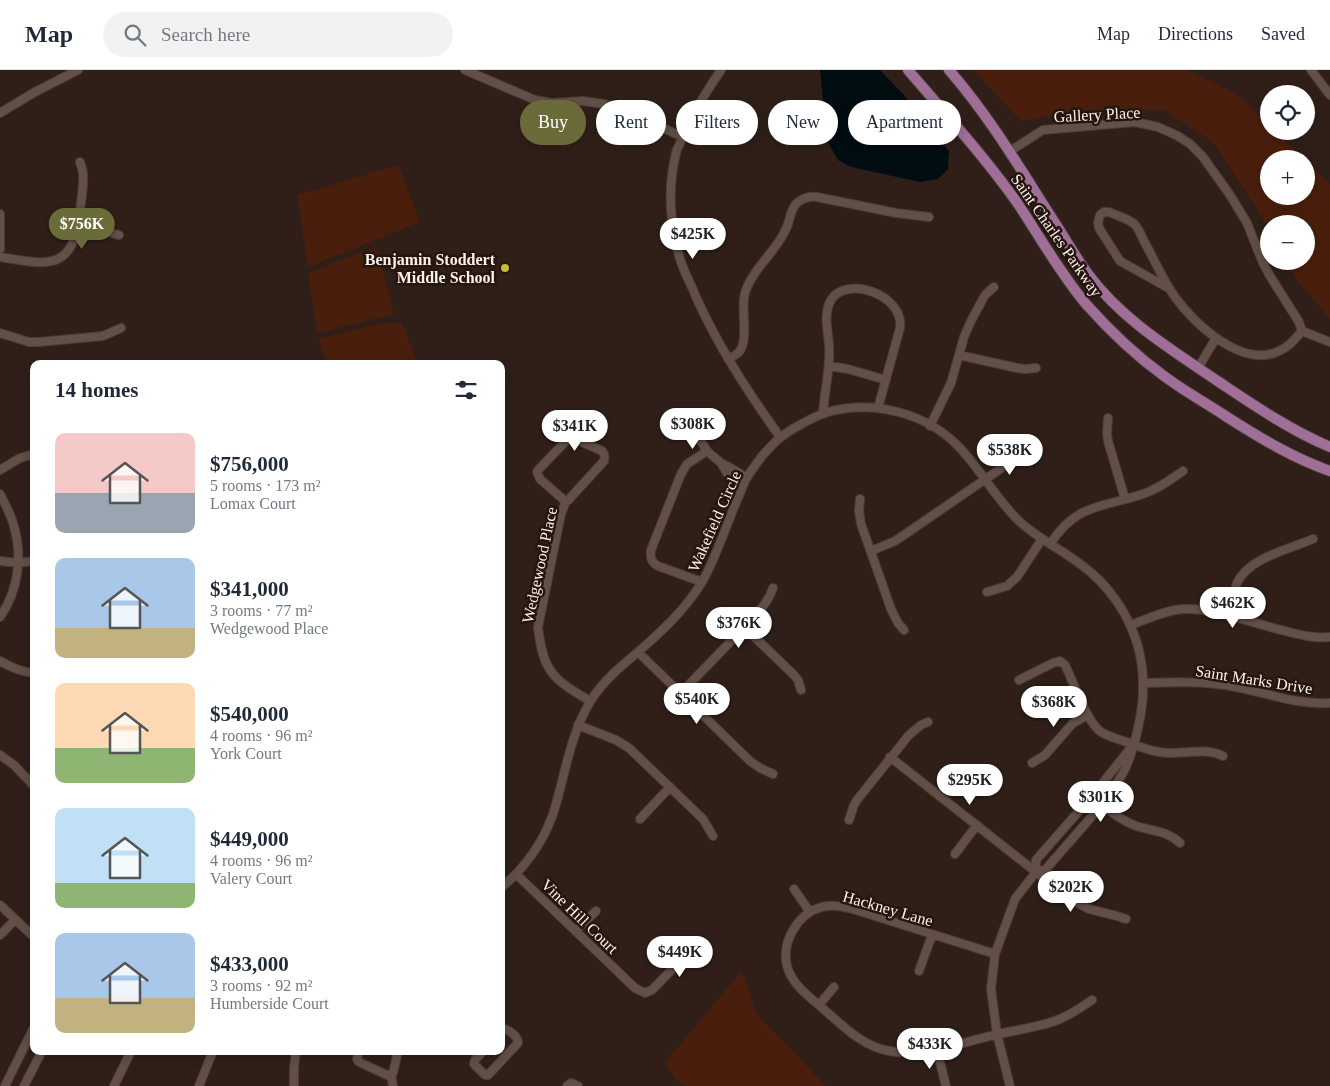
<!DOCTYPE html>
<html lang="en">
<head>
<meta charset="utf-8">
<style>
  :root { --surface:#fff; --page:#f2f2f3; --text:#1f2937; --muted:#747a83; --line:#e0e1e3; --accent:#6b6b39 }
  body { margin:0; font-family:Georgia,serif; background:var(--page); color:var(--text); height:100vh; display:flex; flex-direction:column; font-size:19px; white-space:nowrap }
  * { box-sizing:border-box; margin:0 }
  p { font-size:16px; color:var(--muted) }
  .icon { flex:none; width:28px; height:28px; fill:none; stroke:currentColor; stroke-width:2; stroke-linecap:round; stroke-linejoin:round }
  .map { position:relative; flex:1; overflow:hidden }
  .drawer { position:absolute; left:30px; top:290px; width:475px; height:695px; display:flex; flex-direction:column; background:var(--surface); border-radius:10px; box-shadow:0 2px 12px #0003 }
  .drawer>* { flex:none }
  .hud { position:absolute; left:520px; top:30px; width:475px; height:45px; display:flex; gap:10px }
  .controls { position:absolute; left:1260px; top:15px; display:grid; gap:10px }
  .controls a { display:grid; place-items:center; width:55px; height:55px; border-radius:50%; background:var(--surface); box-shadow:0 2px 12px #0003; font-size:25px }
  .price { position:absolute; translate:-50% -42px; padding:0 11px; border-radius:18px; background:#fff; color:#222; font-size:16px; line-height:32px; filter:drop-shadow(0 1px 2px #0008) }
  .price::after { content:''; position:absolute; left:50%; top:30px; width:15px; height:11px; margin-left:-8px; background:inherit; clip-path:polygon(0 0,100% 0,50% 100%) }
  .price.current { background:var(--accent); color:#fff }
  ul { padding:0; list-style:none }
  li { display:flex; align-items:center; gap:15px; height:125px; padding:0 25px }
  li span { display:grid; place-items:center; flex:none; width:140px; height:100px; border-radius:10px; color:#555 }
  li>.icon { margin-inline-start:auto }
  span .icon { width:60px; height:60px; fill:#fffc; stroke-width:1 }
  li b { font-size:21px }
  h2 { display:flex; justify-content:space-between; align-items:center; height:60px; padding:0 25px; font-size:21px }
  .chip { padding:0 18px; border-radius:22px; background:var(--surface); box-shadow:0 2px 12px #0003; font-size:18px; line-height:45px }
  .chip.current { background:var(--accent); color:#fff }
  header { display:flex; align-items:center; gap:30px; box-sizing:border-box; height:70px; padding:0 25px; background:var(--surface); border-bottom:1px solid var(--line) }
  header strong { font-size:24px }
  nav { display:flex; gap:28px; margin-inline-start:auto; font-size:18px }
  .search { width:350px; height:45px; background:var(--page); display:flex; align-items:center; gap:12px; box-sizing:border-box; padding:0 18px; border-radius:28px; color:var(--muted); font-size:19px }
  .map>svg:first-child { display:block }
  .green { fill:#4a1e0c }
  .water { fill:#020d12 }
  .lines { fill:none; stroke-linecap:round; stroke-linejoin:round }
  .minor-casing { stroke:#4a3b37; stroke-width:10 }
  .major-casing { stroke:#4a3b37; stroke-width:12 }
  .minor { stroke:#624f47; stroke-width:8 }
  .major { stroke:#9f6f98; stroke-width:10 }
  .poi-dot { fill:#c8bb3b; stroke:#25150f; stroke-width:2 }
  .labels { text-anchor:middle; stroke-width:5; stroke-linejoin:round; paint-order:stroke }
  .street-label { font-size:16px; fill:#fef2ed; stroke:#25150f }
  .poi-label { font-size:16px; font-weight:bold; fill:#fef2ed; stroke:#25150f; text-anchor:end }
</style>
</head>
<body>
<header>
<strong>Map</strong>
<div class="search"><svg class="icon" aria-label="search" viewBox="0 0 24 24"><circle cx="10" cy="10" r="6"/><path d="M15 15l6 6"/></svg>Search here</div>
<nav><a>Map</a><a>Directions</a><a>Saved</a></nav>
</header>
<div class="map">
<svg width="1330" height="1016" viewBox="0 0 1330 1016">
  <rect width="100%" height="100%" fill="#2f1f18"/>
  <path class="green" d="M 973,0 L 1187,0 L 1237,24 L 1269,55 L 1269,61 L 1276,61 L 1304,89 L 1269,89 L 1269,126 L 1306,126 L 1306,91 L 1330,114 L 1330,249 L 1295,208 L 1286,191 L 1306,191 L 1306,154 L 1269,154 L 1269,160 L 1257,139 L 1213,72 L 1164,40 L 1087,40 L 1021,51 Z
    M 399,95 L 420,152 L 308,197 L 297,125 Z
    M 373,178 L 379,184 L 394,244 L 317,263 L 308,203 Z
    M 382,253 L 402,253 L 418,294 L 327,294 L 321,279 L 319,269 Z
    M 742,901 L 756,943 L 826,1016 L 684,1016 L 676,1009 L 665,992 Z"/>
  <path class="water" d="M 820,0 L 880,0 L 903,24 L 949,81 L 948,99 L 938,109 L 920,112 L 851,97 L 838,90 L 827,71 Z"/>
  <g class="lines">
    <g class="minor-casing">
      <path id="minor" d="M 465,0 L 535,30 L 552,33 L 583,31 L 604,34 L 621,39 L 683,67
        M 721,0 C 706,22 692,44 682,69 C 680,74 677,78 676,83 C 667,119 670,158 681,192 C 685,204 692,216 696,227 C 719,278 748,322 780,367
        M 1311,0 L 1330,25
        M 0,43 L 35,22 L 78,0
        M 1010,81 L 1043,60 L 1135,52 L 1158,57 L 1178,66 L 1190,74 L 1203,87 L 1230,125 L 1247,153 L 1263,193 L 1270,206 L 1299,252 L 1302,261 C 1295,269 1289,277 1279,281 C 1243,299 1194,254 1175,227 C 1163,210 1155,191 1145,173 C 1142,168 1140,161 1136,156 C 1131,149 1117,146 1109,142 L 1104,142 L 1100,145 L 1098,153 L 1099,158 L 1120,191 L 1170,219
        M 0,144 L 0,179
        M 78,154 L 119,165
        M 0,187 C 48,195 73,202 80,142 C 81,130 84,116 83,104 C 83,100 81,96 80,92
        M 1302,261 L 1330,272
        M 0,263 L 29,272 L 39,272 L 103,266 L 121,258
        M 959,285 L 1017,298 L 1025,299 L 1036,298
        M 728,289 C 731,287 735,286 738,283 C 750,273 740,238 745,223 C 752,199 776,182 786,159 C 790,151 790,141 796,134 C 802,128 809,126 817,127 L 896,143 L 929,147
        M 829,296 L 848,299 L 886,310
        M 1198,298 L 1216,268
        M 823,344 C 824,321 831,298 829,275 C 828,260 823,244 831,230 C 846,205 904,224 900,258 L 878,338
        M 1108,348 L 1107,363 L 1108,371 L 1125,429
        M 687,349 L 707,381 L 721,393 L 727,403 L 743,414
        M 930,356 L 951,313 L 964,267 L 971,251 L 985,225 L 994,217
        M 573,368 L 602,381 C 605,384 605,387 604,391 L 571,427 L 569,430 L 565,431 L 540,409 L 537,402 L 539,399 L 567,370 Z
        M 721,393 L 729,397 L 747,408
        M 0,400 L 20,388 L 34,384
        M 0,424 C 5,434 10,443 13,453 C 23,484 19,520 0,547
        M 860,429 L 859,441 L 861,454 L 891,539 L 898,553 L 904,560
        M 566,431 L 561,444 L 538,557 C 543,602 553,609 590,631
        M 1050,474 C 1077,433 1101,438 1143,424 C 1158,419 1170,410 1183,401
        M 871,481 L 895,471 L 904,465 L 1022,384
        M 0,491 L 18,493 L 34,491
        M 702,512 L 658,496 C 651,492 650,488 651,480 L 681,404 L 687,394 L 707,381
        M 987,522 L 1007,516 L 1017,507 L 1042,469
        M 1230,547 C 1232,536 1233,523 1237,513 C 1248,488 1290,479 1313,469
        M 1131,555 C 1145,550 1159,543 1175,540 C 1206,535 1249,552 1281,560 C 1297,564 1313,569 1330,567
        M 744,557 L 794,605 L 798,610 L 801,620
        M 638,582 L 750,691 L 760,698 L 773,704
        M 0,591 C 11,597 21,602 34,603
        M 1019,610 L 1053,593 L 1060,591 L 1065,595 C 1074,613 1086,651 1101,662 C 1109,667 1121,670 1130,673 C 1143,678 1156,683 1170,683 C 1188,683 1206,678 1223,686
        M 1143,613 C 1174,612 1205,611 1236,617 C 1267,623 1297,635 1330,633
        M 680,624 C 697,606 715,588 732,570 C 746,555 767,537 773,518
        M 578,655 L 616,670 L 629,678 L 703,749 L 713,766
        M 0,685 L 14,695 L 34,716
        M 890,687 L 1069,828 L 1089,839 L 1117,846 L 1126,849
        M 1032,693 L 1045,685 L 1073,653 L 1088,645
        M 1100,732 C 1110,742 1123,751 1136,756 C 1152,761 1168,761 1180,773
        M 640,749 L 670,717
        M 849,750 L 854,735 L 857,730 L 909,665 L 921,655 L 928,652
        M 955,784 L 977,755
        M 1036,802 L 1036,790 L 1093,725 L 1129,680
        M 516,804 L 635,918 L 645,923 L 652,920 L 682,889 L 690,875
        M 501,818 C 527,796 547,767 556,734 C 566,699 571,664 590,632 C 602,612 620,597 638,582 C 661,562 686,539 702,512 C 716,488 726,456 737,430 C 741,422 743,414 747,407 C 752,400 757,393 762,386 C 768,380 773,373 780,368 C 788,361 798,356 807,351 C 855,325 922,338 959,377 C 981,400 996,429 1019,451 C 1036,467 1057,477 1076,491 C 1117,519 1143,565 1143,614 C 1144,638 1135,679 1124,701 C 1115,719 1100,736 1087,752 C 1073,768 1059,784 1045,800 L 1036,802 L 1015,829 L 995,884 L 991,919 L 997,964 L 1010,1016
        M 794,819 L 810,842
        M 0,835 L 34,867
        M 575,861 L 596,841
        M 0,865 L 15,850
        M 995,884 L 856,840 C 845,837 834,834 822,837 C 798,843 781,872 787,896 C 792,914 807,925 820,936 C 841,954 861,976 889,981 C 924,987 957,974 990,966 C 1013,960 1038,958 1060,949 C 1071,944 1082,937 1092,930
        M 919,901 L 932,865
        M 819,935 L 834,917
        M 937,980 L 946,1016
        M 359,981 L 357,989 L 359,992 L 389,1006 L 393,1003 L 398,981
        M 483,981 L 475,990 L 474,994 L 485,1005 L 488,1005 L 518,973 C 518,967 510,960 504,959 L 501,961
        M 391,1005 L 393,1016
        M 5,1016 L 34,957
        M 24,1016 L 42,981
        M 114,1016 L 131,981
        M 199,1016 L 213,981
        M 294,1016 L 294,998 L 296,981
        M 567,1016 L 571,1013 L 578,1016"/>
    </g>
    <g class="major-casing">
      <path id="major" d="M 908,0 C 945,43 983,85 1016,131 C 1039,165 1059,202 1086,234 C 1109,260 1135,285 1164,306 C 1184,321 1206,333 1227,347 C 1260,368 1293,388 1330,401
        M 949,0 C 990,47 1021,100 1055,153 C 1066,170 1076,188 1088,204 C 1122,250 1172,280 1219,312 C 1255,336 1290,360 1330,377"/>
    </g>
    <use href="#minor" class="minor"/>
    <use href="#major" class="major"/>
  </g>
  <circle class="poi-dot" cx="505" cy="198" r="5"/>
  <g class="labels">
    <g class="street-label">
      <text transform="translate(1097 44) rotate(-3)" y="6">Gallery Place</text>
      <text transform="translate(1057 165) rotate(55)" y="6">Saint Charles Parkway</text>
      <text transform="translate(714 451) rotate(-66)" y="6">Wakefield Circle</text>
      <text transform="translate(539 495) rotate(-78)" y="6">Wedgewood Place</text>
      <text transform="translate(1254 609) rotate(9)" y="6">Saint Marks Drive</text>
      <text transform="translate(888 838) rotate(16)" y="6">Hackney Lane</text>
      <text transform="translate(580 846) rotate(44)" y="6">Vine Hill Court</text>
    </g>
    <g class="poi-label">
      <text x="495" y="195">Benjamin Stoddert<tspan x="495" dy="18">Middle School</tspan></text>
    </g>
  </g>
</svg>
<div class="controls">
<a><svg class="icon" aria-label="locate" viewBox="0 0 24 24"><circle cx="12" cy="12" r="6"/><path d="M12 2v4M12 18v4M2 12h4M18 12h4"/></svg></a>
<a>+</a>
<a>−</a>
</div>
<b class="price current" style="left:82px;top:180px">$756K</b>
<b class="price" style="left:693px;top:190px">$425K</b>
<b class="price" style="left:693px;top:380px">$308K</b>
<b class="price" style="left:575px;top:382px">$341K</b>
<b class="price" style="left:1010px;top:406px">$538K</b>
<b class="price" style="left:1233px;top:559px">$462K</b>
<b class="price" style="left:739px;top:579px">$376K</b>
<b class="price" style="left:697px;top:655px">$540K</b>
<b class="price" style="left:1054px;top:658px">$368K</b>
<b class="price" style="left:970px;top:736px">$295K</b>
<b class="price" style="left:1101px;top:753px">$301K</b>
<b class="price" style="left:1071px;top:843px">$202K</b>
<b class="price" style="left:680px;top:908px">$449K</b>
<b class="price" style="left:930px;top:1000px">$433K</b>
<div class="hud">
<a class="chip current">Buy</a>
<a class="chip">Rent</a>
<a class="chip">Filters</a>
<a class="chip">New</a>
<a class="chip">Apartment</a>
</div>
<section class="drawer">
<h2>14 homes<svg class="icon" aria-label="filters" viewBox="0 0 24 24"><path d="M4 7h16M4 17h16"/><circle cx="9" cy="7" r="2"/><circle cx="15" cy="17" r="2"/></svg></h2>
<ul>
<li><span style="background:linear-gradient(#f6c9c9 60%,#9aa5b1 0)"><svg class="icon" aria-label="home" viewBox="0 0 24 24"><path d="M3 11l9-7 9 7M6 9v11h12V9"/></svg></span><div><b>$756,000</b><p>5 rooms · 173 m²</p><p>Lomax Court</p></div></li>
<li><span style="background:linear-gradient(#a9c7e8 70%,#c2b280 0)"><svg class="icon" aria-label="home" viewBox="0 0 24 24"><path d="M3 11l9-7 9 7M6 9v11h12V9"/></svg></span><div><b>$341,000</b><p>3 rooms · 77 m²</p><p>Wedgewood Place</p></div></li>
<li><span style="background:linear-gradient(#ffd9b3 65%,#8fb573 0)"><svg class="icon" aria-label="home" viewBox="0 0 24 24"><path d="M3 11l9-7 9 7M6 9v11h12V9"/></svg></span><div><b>$540,000</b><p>4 rooms · 96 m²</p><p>York Court</p></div></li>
<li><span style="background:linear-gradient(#bfe0f5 75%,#8fb573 0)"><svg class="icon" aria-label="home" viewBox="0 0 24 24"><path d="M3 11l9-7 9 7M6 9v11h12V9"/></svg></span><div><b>$449,000</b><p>4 rooms · 96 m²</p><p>Valery Court</p></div></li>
<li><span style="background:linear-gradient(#a9c7e8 65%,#c2b280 0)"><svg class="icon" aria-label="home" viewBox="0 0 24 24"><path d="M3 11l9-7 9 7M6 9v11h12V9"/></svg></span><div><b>$433,000</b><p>3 rooms · 92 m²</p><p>Humberside Court</p></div></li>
</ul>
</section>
</div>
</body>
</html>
